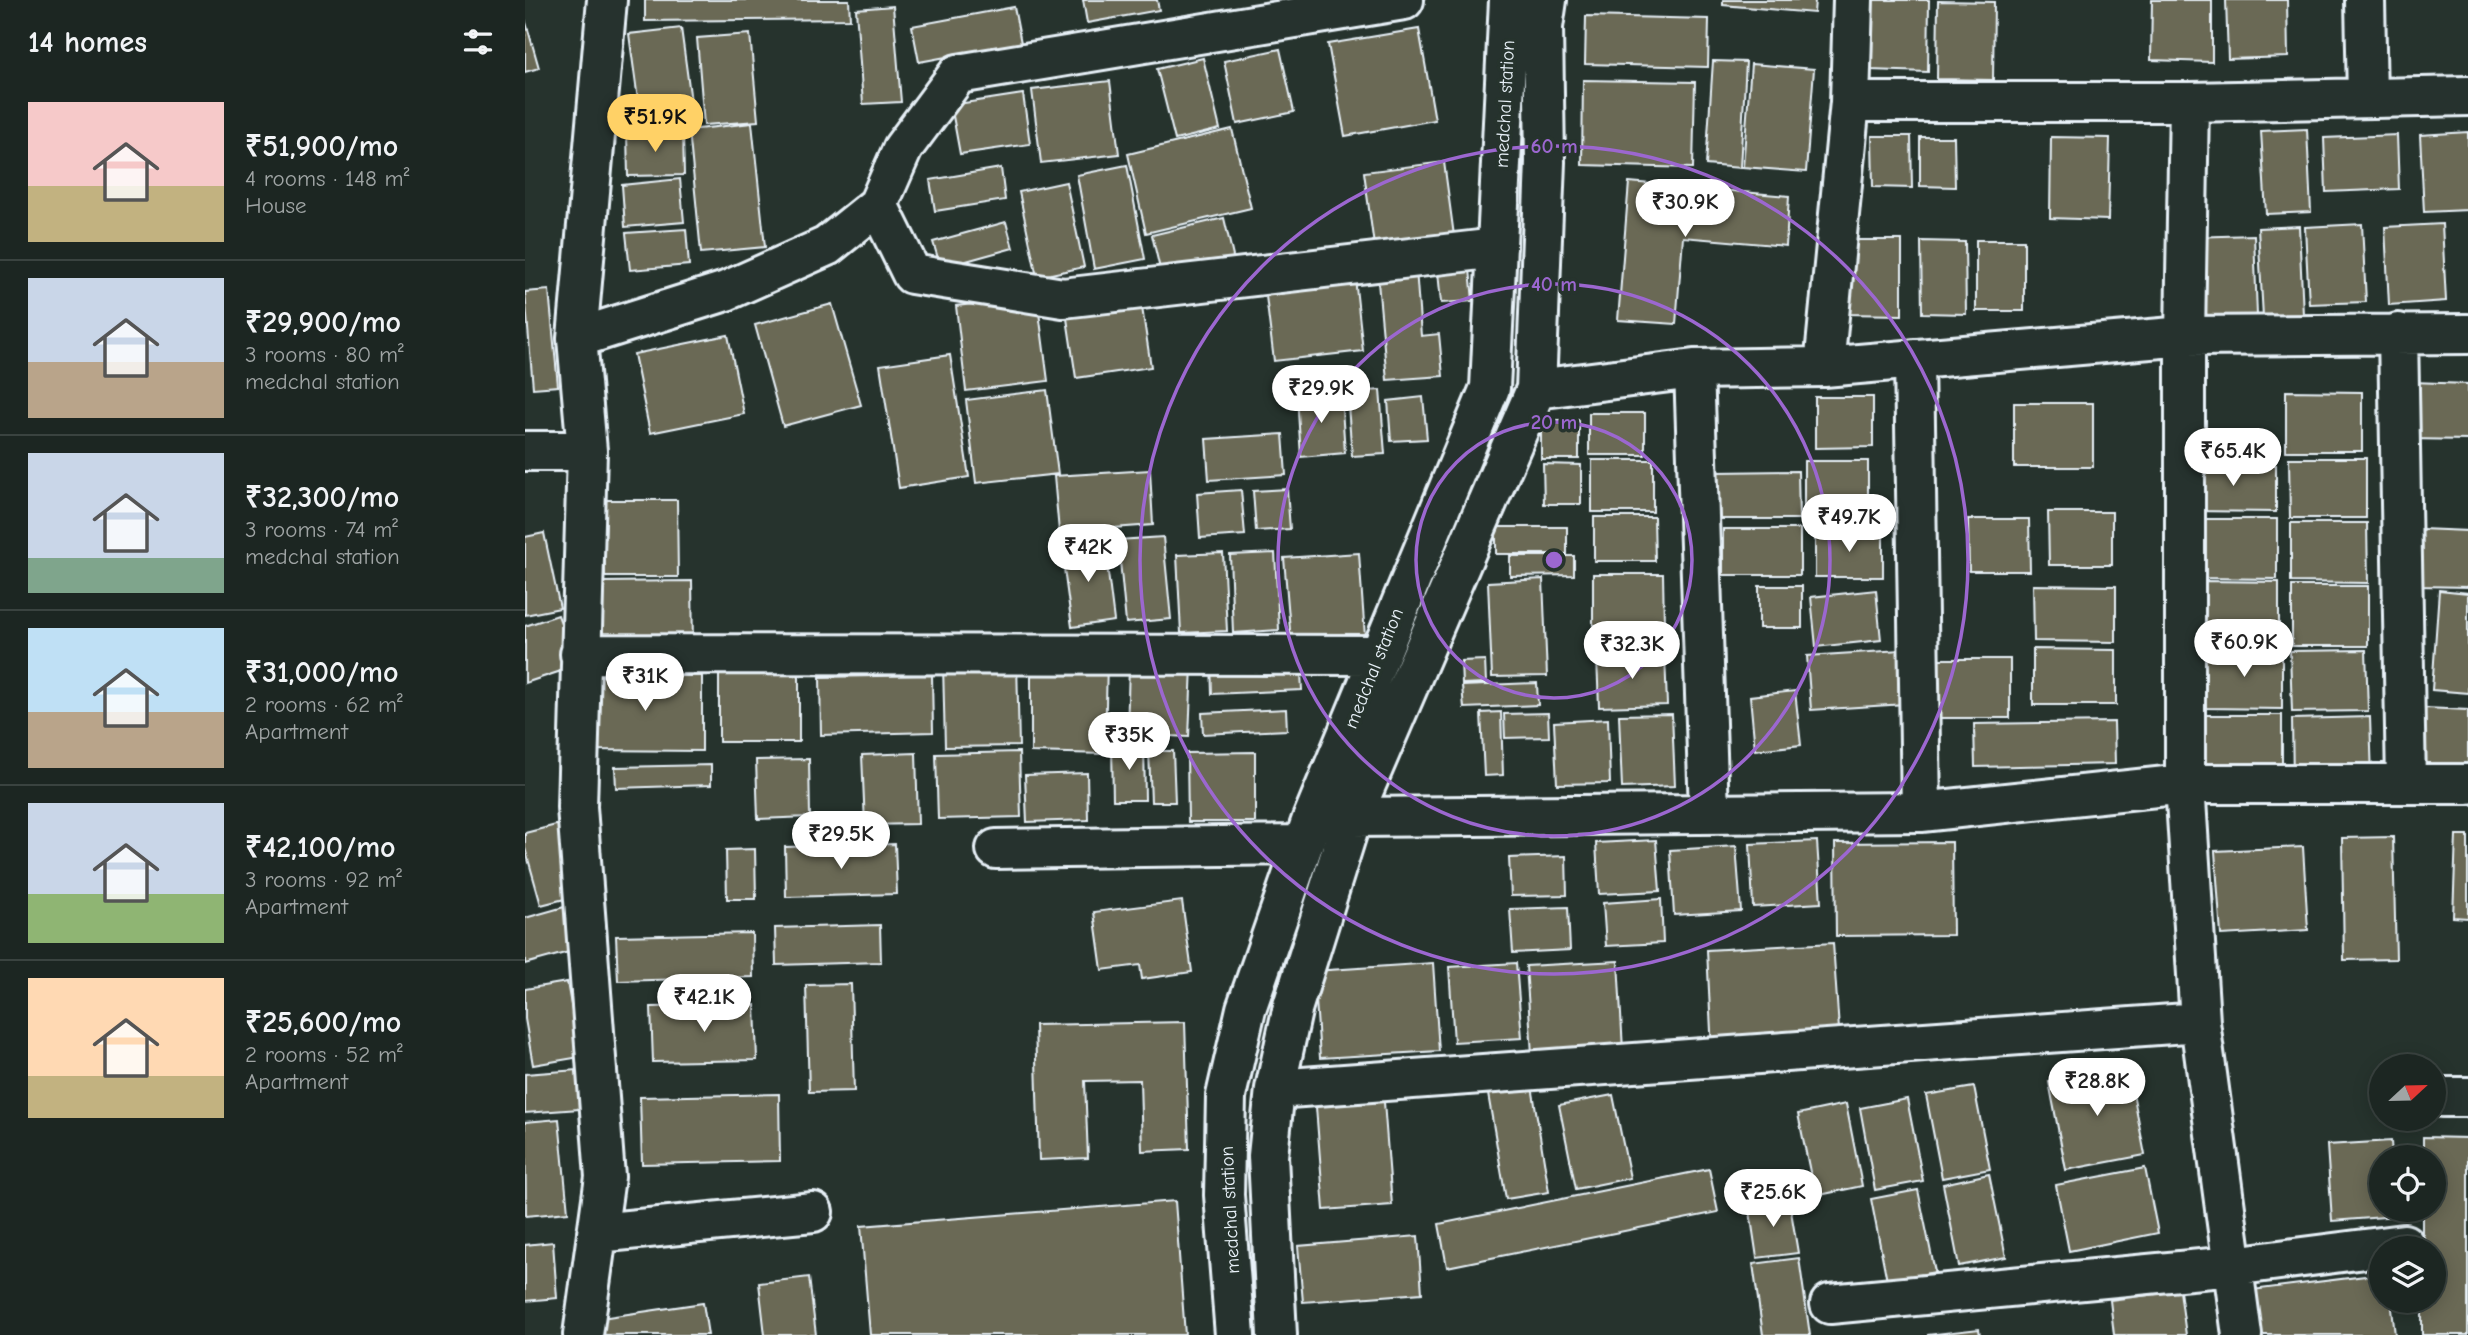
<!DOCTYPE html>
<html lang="en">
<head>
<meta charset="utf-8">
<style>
  :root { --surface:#1c2622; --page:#252e2a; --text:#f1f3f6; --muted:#a0a5a5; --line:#3a4340; --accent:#ffd166 }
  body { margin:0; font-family:"Comic Neue",sans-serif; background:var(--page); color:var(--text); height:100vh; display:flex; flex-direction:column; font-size:26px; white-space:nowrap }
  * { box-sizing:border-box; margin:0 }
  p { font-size:23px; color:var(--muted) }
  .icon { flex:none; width:38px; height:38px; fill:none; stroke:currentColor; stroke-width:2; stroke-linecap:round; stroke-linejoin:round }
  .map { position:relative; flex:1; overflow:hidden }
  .panel { display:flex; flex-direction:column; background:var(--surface); width:525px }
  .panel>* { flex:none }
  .needle { width:46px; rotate:68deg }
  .tools { position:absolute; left:1844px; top:1054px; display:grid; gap:14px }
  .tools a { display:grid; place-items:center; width:77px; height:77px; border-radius:50%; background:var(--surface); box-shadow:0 4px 18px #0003,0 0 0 2px var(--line); font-size:35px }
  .price { position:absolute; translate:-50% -60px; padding:0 16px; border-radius:24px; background:#fff; color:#222; font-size:23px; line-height:46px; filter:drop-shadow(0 2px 4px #0008) }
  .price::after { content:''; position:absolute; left:50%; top:42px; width:21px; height:16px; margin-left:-10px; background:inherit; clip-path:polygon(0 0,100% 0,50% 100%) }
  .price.selected { background:var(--accent); color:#111 }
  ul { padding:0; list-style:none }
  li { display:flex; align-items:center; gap:21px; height:175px; padding:0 28px }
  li+li { border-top:2px solid var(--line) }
  li span { display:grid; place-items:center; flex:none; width:196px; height:140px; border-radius:0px; color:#555 }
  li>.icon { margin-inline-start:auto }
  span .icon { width:84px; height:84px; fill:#fffc; stroke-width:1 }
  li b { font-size:30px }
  h2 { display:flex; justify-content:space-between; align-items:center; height:84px; padding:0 28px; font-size:30px }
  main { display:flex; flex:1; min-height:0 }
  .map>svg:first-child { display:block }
  .building { fill:#6a6954; stroke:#e8f1f8; stroke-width:2 }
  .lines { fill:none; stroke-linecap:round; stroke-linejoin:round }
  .minor-casing { stroke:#e8f1f8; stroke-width:44 }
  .minor { stroke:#26332d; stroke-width:38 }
  .ring { fill:none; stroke:#9c67d0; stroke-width:3.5 }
  .labels { text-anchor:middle; stroke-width:7; stroke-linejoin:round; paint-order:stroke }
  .street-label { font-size:19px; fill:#e8f1f8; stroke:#26332d }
  .centre { fill:#9c67d0; stroke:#26332d; stroke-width:3.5 }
  .ring-label { font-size:21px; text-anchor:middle; font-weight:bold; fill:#9c67d0; stroke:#26332d; stroke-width:7; stroke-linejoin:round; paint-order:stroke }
</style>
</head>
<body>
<main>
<section class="panel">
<h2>14 homes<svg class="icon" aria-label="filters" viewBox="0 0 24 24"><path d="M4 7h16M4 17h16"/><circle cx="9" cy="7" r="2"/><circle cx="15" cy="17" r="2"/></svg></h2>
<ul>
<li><span style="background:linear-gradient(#f6c9c9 60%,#c2b280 0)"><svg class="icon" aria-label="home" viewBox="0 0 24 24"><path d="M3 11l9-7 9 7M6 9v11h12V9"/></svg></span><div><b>₹51,900/mo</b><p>4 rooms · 148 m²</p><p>House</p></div></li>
<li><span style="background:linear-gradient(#c9d6e8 60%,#b9a48a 0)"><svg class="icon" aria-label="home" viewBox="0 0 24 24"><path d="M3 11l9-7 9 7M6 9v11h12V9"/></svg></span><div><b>₹29,900/mo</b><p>3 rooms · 80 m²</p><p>medchal station</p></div></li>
<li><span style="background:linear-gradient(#c9d6e8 75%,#7fa58c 0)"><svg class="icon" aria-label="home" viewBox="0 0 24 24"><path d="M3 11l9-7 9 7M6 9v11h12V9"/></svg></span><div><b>₹32,300/mo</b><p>3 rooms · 74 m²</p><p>medchal station</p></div></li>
<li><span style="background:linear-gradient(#bfe0f5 60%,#b9a48a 0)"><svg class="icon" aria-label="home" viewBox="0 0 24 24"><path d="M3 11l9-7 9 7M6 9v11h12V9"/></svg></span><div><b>₹31,000/mo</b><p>2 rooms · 62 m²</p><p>Apartment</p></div></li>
<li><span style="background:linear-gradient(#c9d6e8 65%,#8fb573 0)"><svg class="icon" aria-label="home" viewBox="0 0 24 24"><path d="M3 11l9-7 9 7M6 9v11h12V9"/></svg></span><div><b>₹42,100/mo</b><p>3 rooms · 92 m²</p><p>Apartment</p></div></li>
<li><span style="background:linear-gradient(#ffd9b3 70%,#c2b280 0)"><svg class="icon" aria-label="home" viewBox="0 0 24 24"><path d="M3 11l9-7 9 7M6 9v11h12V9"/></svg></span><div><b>₹25,600/mo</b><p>2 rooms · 52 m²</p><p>Apartment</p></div></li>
</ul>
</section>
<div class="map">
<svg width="1943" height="1335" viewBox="0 0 1943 1335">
  <rect width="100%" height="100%" fill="#26332d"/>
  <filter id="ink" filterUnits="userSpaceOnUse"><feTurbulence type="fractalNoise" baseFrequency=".0143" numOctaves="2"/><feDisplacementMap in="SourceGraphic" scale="14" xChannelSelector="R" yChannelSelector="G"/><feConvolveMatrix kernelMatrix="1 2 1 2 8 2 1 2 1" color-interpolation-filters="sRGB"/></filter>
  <g filter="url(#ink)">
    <path class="building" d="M 120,0 L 324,0 L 325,19 L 120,21 Z
      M 558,0 L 632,0 L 634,10 L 562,23 Z
      M 1198,0 L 1290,0 L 1289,13 L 1198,5 Z
      M 1347,0 L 1404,0 L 1403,72 L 1345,70 Z
      M 1627,0 L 1687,0 L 1687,62 L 1626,60 Z
      M 1701,0 L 1762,0 L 1763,57 L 1703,59 Z
      M 1413,1 L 1469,2 L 1468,80 L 1412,79 Z
      M 368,6 L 376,102 L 338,104 L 331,9 Z
      M 489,7 L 496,43 L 394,62 L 387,26 Z
      M 1061,16 L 1184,19 L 1183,67 L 1060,64 Z
      M 0,19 L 14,68 L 0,72 Z
      M 156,28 L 168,116 L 116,122 L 104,34 Z
      M 894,29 L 910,120 L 820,136 L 803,44 Z
      M 225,34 L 233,121 L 179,125 L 172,38 Z
      M 755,49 L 769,112 L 712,124 L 699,61 Z
      M 678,58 L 695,129 L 650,140 L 632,69 Z
      M 1188,61 L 1221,62 L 1215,168 L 1181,165 Z
      M 1226,64 L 1289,69 L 1281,172 L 1218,167 Z
      M 1058,80 L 1170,82 L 1168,168 L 1057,165 Z
      M 585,81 L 594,154 L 516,163 L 507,90 Z
      M 498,94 L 505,144 L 435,154 L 426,105 Z
      M 227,123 L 240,247 L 176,253 L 164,130 Z
      M 707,129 L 726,208 L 621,233 L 603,154 Z
      M 1782,129 L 1786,212 L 1741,214 L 1736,131 Z
      M 1943,132 L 1943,210 L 1899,212 L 1895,135 Z
      M 102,133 L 158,133 L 159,175 L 103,176 Z
      M 1872,135 L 1874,189 L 1801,192 L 1799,138 Z
      M 1347,136 L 1386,136 L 1387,188 L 1348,187 Z
      M 1395,137 L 1429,137 L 1430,187 L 1395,186 Z
      M 1526,137 L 1585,138 L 1583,220 L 1525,218 Z
      M 919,162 L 930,243 L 850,253 L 839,172 Z
      M 602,165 L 620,259 L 569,269 L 552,175 Z
      M 476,168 L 480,200 L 410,211 L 405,180 Z
      M 155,179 L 159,222 L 100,227 L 97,185 Z
      M 541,182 L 559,267 L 512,277 L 494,192 Z
      M 1104,182 L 1264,196 L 1261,246 L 1158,237 L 1151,324 L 1093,320 Z
      M 699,218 L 710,265 L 638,282 L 627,235 Z
      M 481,222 L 488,248 L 416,268 L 408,242 Z
      M 1837,224 L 1841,302 L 1784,304 L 1780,227 Z
      M 1917,224 L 1921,301 L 1864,305 L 1860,227 Z
      M 1774,226 L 1778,315 L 1738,317 L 1733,228 Z
      M 161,229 L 164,265 L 105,270 L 101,233 Z
      M 1729,235 L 1732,316 L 1668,317 L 1665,237 Z
      M 1321,240 L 1377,240 L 1377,315 L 1321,314 Z
      M 1451,240 L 1499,240 L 1499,311 L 1451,311 Z
      M 1396,241 L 1440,242 L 1441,314 L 1397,313 Z
      M 944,258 L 948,301 L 916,303 L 912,261 Z
      M 891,269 L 896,336 L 914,334 L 918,376 L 862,380 L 852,271 Z
      M 830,278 L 838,351 L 749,361 L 740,288 Z
      M 24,290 L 33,386 L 8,388 L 0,292 Z
      M 615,294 L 626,367 L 551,378 L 540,305 Z
      M 512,297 L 523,381 L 441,391 L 431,306 Z
      M 307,304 L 336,405 L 258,426 L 230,325 Z
      M 203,335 L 219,414 L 125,433 L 109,354 Z
      M 425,355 L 444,477 L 374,488 L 355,365 Z
      M 1887,382 L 1943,384 L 1943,440 L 1885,439 Z
      M 522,390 L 533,474 L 451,483 L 441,400 Z
      M 855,390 L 860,454 L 827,456 L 822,393 Z
      M 1761,391 L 1837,392 L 1837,451 L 1761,451 Z
      M 816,393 L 820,453 L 776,457 L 772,396 Z
      M 898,397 L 902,439 L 866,441 L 863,401 Z
      M 1290,397 L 1348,397 L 1348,447 L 1290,448 Z
      M 1489,403 L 1568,403 L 1568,467 L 1489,467 Z
      M 1064,413 L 1120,413 L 1120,455 L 1064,455 Z
      M 1016,420 L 1054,420 L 1054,459 L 1016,459 Z
      M 758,434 L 761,475 L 684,480 L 681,439 Z
      M 1764,458 L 1841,458 L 1841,518 L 1765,518 Z
      M 1067,460 L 1128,460 L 1128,512 L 1067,512 Z
      M 1279,461 L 1343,461 L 1343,517 L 1279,516 Z
      M 1018,464 L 1056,465 L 1056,504 L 1019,504 Z
      M 1665,464 L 1751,465 L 1751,512 L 1665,511 Z
      M 625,470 L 628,525 L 534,532 L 529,476 Z
      M 1273,471 L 1274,519 L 1192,519 L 1192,472 Z
      M 762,489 L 765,529 L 731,531 L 728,491 Z
      M 716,490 L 720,535 L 675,538 L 672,493 Z
      M 80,500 L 152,500 L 153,577 L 80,577 Z
      M 1523,512 L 1587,512 L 1587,565 L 1524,565 Z
      M 1069,517 L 1129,517 L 1130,561 L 1069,561 Z
      M 1443,519 L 1504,519 L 1505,571 L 1444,571 Z
      M 1675,519 L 1752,519 L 1752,579 L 1675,578 Z
      M 1766,523 L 1842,523 L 1843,583 L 1766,582 Z
      M 971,527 L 1042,527 L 1042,554 L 971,554 Z
      M 1198,529 L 1275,529 L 1275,575 L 1198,575 Z
      M 1896,529 L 1943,531 L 1943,587 L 1894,586 Z
      M 1290,530 L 1358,530 L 1358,577 L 1290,577 Z
      M 19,533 L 35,608 L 0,615 L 0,537 Z
      M 638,537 L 646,619 L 601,623 L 593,540 Z
      M 579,541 L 589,621 L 547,627 L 536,547 Z
      M 698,553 L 702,631 L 656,633 L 652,555 Z
      M 750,553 L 754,630 L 708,633 L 705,555 Z
      M 834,553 L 840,637 L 766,642 L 759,558 Z
      M 985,556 L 1049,556 L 1049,575 L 985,576 Z
      M 1068,574 L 1138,574 L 1139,625 L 1068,625 Z
      M 1018,579 L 1022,676 L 967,677 L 963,582 Z
      M 167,581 L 168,646 L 78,647 L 77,582 Z
      M 1677,581 L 1754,582 L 1754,641 L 1678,641 Z
      M 1508,585 L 1591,586 L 1591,642 L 1509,641 Z
      M 1234,586 L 1277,586 L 1277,628 L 1234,628 Z
      M 1767,586 L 1843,586 L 1843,646 L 1767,646 Z
      M 1351,590 L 1356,640 L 1291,647 L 1286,597 Z
      M 1914,590 L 1943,593 L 1943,693 L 1907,690 Z
      M 33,615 L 51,666 L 0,683 L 0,626 Z
      M 1508,649 L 1591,650 L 1591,705 L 1508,705 Z
      M 1680,649 L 1757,649 L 1757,709 L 1680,708 Z
      M 1376,650 L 1380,704 L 1286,710 L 1282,656 Z
      M 1841,650 L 1843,711 L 1767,712 L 1765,651 Z
      M 1140,655 L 1142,705 L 1074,707 L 1072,658 Z
      M 775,657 L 777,690 L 687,694 L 686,661 Z
      M 506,658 L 582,659 L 580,754 L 506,752 Z
      M 1405,659 L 1485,659 L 1485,718 L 1405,718 Z
      M 960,660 L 961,683 L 937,684 L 936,661 Z
      M 492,662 L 494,746 L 420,747 L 418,664 Z
      M 604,664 L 667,666 L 664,737 L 602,734 Z
      M 194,673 L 274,673 L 274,742 L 194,742 Z
      M 407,675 L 408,732 L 296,735 L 295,677 Z
      M 62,676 L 177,676 L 177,751 L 62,750 Z
      M 1012,683 L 1013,705 L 939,708 L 937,686 Z
      M 1270,691 L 1276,745 L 1230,750 L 1225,696 Z
      M 1900,708 L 1943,710 L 1943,768 L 1899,766 Z
      M 761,709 L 762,730 L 678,734 L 677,713 Z
      M 976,712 L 978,775 L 959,776 L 956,713 Z
      M 1023,713 L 1024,737 L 980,738 L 979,714 Z
      M 1147,714 L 1150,786 L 1097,788 L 1094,715 Z
      M 1680,715 L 1757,715 L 1757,775 L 1680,775 Z
      M 1845,717 L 1847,778 L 1768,780 L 1767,719 Z
      M 1083,719 L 1085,783 L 1032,784 L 1029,722 Z
      M 1589,722 L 1590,764 L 1450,767 L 1449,724 Z
      M 619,743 L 620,800 L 588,800 L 587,745 Z
      M 624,751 L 648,751 L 650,802 L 626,802 Z
      M 494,752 L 496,817 L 413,819 L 411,754 Z
      M 730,752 L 730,822 L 663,822 L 662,753 Z
      M 391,753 L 393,824 L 340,825 L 337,755 Z
      M 284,759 L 285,817 L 233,819 L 231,760 Z
      M 186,765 L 186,785 L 91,788 L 90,767 Z
      M 562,773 L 563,820 L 502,822 L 500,775 Z
      M 35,824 L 55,895 L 16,905 L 0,848 L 0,833 Z
      M 1931,835 L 1943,835 L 1943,918 L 1928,917 Z
      M 1868,837 L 1871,959 L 1819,960 L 1817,838 Z
      M 1131,840 L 1135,891 L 1074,894 L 1071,843 Z
      M 1292,841 L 1296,903 L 1228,907 L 1225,844 Z
      M 1427,842 L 1428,935 L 1311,936 L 1310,843 Z
      M 370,844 L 372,894 L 261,897 L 260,847 Z
      M 1211,846 L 1216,911 L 1149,915 L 1145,850 Z
      M 1778,847 L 1783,930 L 1696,935 L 1690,851 Z
      M 230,849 L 231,899 L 202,899 L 201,850 Z
      M 1041,856 L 1042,895 L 986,896 L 984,858 Z
      M 1136,899 L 1138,943 L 1081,946 L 1078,903 Z
      M 657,901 L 667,972 L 617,979 L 615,965 L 577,970 L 569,912 Z
      M 39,907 L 51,950 L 0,964 L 0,918 Z
      M 1043,907 L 1045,950 L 988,953 L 985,909 Z
      M 355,925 L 356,962 L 251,965 L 250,928 Z
      M 227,933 L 228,977 L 93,981 L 91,936 Z
      M 1308,943 L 1315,1044 L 1187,1052 L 1182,950 Z
      M 1093,961 L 1098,1050 L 1007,1054 L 1001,966 Z
      M 908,963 L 914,1051 L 795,1058 L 789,971 Z
      M 991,963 L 997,1038 L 929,1042 L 924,967 Z
      M 42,982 L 55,1057 L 8,1065 L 0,1019 L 0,989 Z
      M 326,984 L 329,1091 L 284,1092 L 281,985 Z
      M 230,1005 L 232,1060 L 128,1062 L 126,1007 Z
      M 660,1022 L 664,1149 L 617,1151 L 615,1080 L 560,1081 L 563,1158 L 514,1160 L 510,1025 Z
      M 1603,1067 L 1620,1155 L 1541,1170 L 1524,1082 Z
      M 65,1069 L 68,1108 L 0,1113 L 0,1074 Z
      M 1007,1086 L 1024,1192 L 981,1199 L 963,1094 Z
      M 1449,1087 L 1465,1169 L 1417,1178 L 1401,1095 Z
      M 858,1089 L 867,1205 L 799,1210 L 790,1094 Z
      M 254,1094 L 255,1161 L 117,1164 L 115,1097 Z
      M 1088,1095 L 1105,1178 L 1051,1189 L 1034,1105 Z
      M 1382,1099 L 1398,1181 L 1350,1190 L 1335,1108 Z
      M 1321,1104 L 1337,1186 L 1290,1196 L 1273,1114 Z
      M 34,1119 L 43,1212 L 1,1216 L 0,1122 Z
      M 1898,1137 L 1943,1138 L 1943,1335 L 1897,1335 L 1897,1300 L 1909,1300 L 1909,1248 L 1897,1248 L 1897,1209 L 1909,1209 L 1909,1157 L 1898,1157 Z
      M 1866,1141 L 1867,1157 L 1857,1157 L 1857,1209 L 1871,1209 L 1872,1216 L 1807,1221 L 1802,1145 Z
      M 1620,1168 L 1633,1233 L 1544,1251 L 1531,1185 Z
      M 1184,1169 L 1193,1212 L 922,1267 L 914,1224 Z
      M 1464,1174 L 1481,1257 L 1434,1266 L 1418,1184 Z
      M 1393,1190 L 1410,1272 L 1362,1281 L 1346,1199 Z
      M 1264,1199 L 1273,1253 L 1232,1258 L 1224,1205 Z
      M 650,1201 L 660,1335 L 345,1335 L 336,1226 Z
      M 893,1236 L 897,1293 L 778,1302 L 773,1246 Z
      M 28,1242 L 32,1298 L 0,1301 L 0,1245 Z
      M 1274,1258 L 1285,1335 L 1238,1335 L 1228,1264 Z
      M 1857,1274 L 1857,1300 L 1866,1300 L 1870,1335 L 1732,1335 L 1727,1290 Z
      M 284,1277 L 291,1335 L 240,1335 L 234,1283 Z
      M 1655,1291 L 1661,1335 L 1589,1335 L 1585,1300 Z
      M 178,1303 L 183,1335 L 65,1335 L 62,1320 Z
      M 1454,1329 L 1455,1335 L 1402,1335 Z"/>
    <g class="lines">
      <g class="minor-casing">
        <path id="minor" d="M 1840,0 L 1842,98
          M 1325,102 L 1664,102 L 1943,96
          M 1664,102 L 1660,336 L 1660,784 L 1675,1022 L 1717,1335
          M 353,205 L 387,274 L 538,298 L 972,248
          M 1873,333 L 1881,784
          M 52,338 L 201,291 L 302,246 L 353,205 L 378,148 L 433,74 L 879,0
          M 1389,359 L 1396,812
          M 1299,367 L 1325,102 L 1328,0
          M 1169,369 L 1184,812
          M 1011,389 L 1169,369 L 1299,367 L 1660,336 L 1943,334
          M 0,451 L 62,451
          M 55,654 L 853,655
          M 827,817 L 1396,812 L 1660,784 L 1943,784
          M 471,849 L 777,845
          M 750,1089 L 1675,1022
          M 1916,1097 L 1943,1097
          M 72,1233 L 288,1212
          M 1305,1304 L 1708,1266 L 1879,1244
          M 58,1335 L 80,1177 L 52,807 L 62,451 L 52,338 L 82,0
          M 710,1335 L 699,1195 L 701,1096 L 721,1009 L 786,822 L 965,388 L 984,0
          M 752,1335 L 743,1156 L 750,1089 L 768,1006 L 827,817 L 1011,389 L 1020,162 L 1018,27 L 1022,0"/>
      </g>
      <use href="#minor" class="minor"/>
    </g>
  </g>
  <g class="ring">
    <circle cx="1029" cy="560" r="138"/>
    <circle cx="1029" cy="560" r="276"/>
    <circle cx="1029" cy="560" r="414"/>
  </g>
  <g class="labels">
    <g class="street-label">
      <text transform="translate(979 104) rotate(-87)" y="7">medchal station</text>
      <text transform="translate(848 668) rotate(-68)" y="7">medchal station</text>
      <text transform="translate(704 1210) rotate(-93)" y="7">medchal station</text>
    </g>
  </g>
  <circle cx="1029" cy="560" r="10" class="centre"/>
  <g class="ring-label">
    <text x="1029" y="153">60 m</text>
    <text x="1029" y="291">40 m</text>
    <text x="1029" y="429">20 m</text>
  </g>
</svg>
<div class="tools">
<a><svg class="needle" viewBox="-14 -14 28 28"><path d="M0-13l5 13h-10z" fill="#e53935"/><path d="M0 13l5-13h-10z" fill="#a0a5a5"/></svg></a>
<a><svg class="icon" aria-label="locate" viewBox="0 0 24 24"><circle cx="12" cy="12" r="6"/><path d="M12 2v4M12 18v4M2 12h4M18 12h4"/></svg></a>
<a><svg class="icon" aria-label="layers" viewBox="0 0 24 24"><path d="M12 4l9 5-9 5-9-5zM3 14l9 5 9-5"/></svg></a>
</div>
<b class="price selected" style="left:130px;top:154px">₹51.9K</b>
<b class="price" style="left:1160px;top:239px">₹30.9K</b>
<b class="price" style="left:796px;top:425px">₹29.9K</b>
<b class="price" style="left:1708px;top:488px">₹65.4K</b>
<b class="price" style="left:1324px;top:554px">₹49.7K</b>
<b class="price" style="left:563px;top:584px">₹42K</b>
<b class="price" style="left:1719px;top:679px">₹60.9K</b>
<b class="price" style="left:1107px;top:681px">₹32.3K</b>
<b class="price" style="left:120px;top:713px">₹31K</b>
<b class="price" style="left:604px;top:772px">₹35K</b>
<b class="price" style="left:316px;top:871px">₹29.5K</b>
<b class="price" style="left:179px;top:1034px">₹42.1K</b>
<b class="price" style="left:1572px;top:1118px">₹28.8K</b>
<b class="price" style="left:1248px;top:1229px">₹25.6K</b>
</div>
</main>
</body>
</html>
